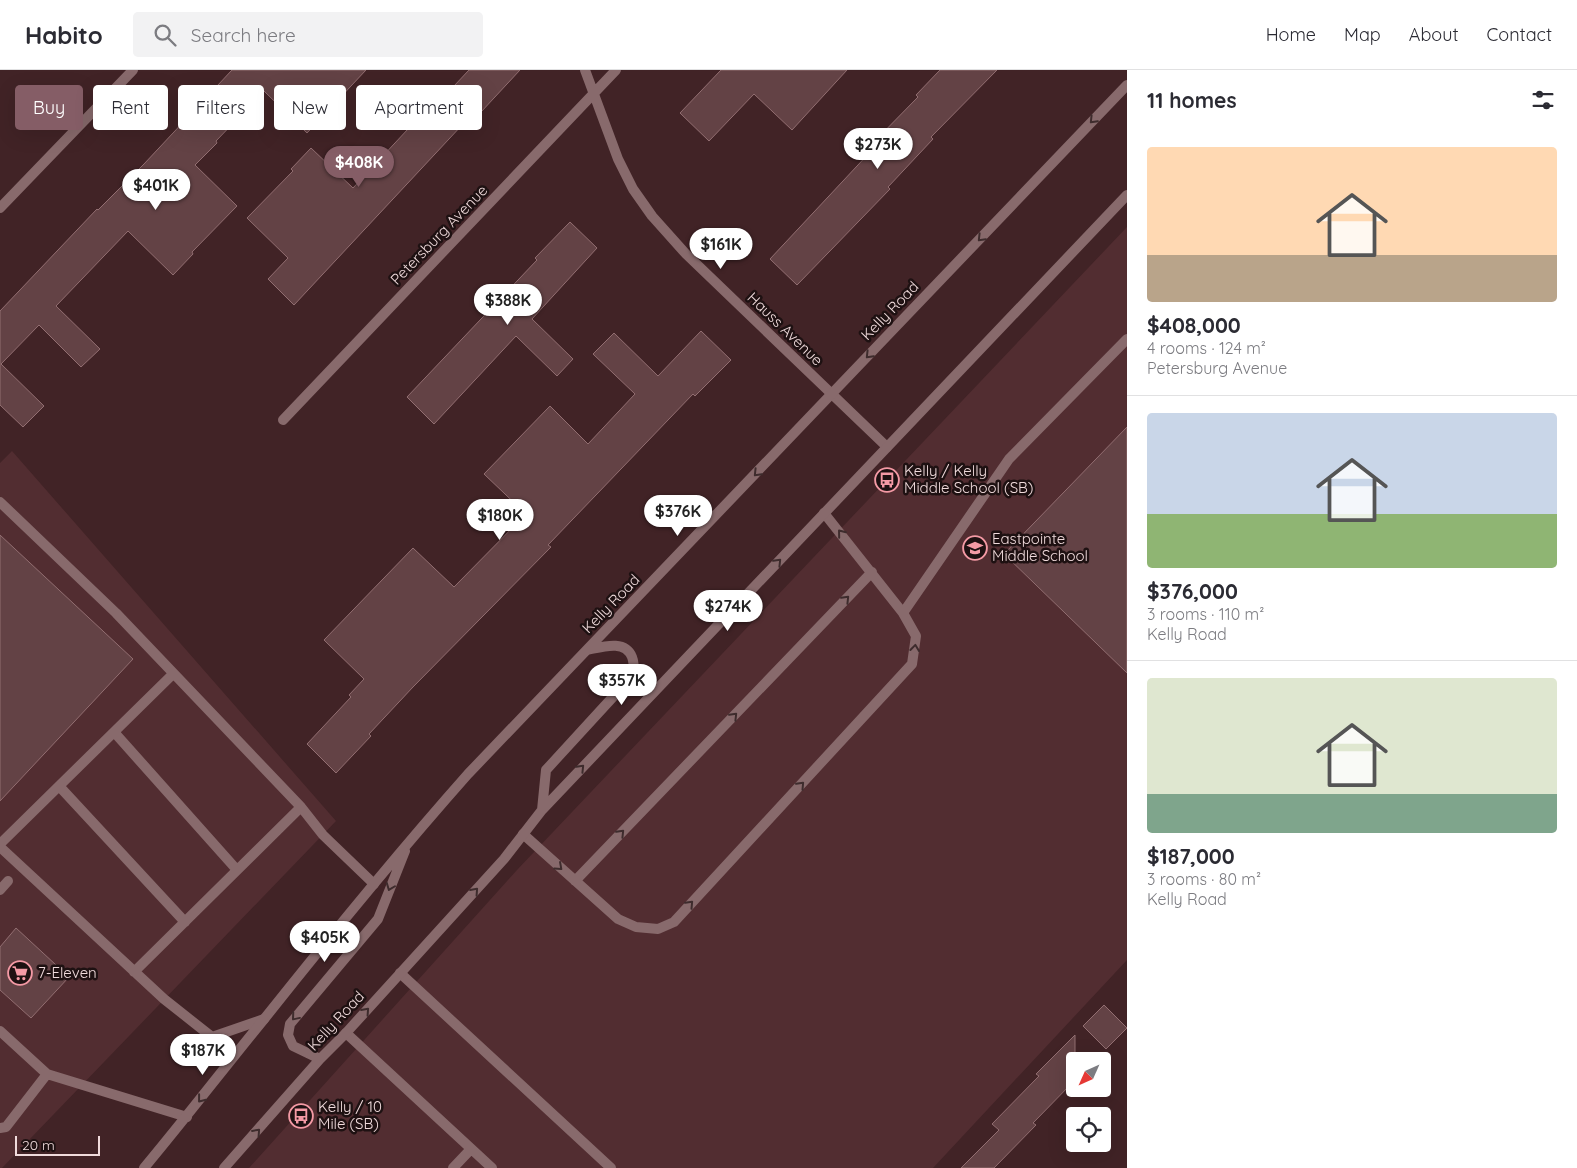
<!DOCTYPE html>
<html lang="en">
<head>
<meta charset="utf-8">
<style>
  :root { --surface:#fff; --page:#f2f2f3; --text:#2b2b33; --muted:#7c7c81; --line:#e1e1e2; --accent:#855d66 }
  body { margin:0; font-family:Quicksand,sans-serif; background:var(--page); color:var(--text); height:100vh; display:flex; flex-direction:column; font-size:19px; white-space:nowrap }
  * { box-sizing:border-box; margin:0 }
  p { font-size:16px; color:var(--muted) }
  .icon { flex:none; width:28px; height:28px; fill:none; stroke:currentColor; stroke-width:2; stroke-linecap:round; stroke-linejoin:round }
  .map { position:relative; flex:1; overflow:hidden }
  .sheet { display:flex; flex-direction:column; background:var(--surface); width:450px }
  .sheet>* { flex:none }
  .hud { position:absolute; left:15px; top:15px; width:475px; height:45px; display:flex; gap:10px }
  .needle { width:32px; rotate:225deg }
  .buttons { position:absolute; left:1066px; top:982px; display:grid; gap:10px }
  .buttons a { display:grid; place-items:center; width:45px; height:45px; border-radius:5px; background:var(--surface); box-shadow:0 5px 20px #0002; font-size:25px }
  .scale { position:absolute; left:15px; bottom:12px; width:85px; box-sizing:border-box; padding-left:5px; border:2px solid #f0dbdc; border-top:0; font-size:14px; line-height:18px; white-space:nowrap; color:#f0dbdc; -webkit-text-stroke:4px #1e1112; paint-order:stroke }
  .price { position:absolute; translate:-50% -42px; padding:0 11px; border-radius:18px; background:#fff; color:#222; font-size:16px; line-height:32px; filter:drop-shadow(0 1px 2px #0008) }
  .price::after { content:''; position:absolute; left:50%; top:30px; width:15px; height:11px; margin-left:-8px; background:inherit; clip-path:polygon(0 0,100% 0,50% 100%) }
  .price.active { background:var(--accent); color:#fff }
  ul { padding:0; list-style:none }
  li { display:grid; align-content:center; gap:10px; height:265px; padding:0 20px }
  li+li { border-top:1px solid var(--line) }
  li span { display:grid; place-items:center; height:155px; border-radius:5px; color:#555 }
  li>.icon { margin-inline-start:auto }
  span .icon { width:90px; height:90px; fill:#fffc; stroke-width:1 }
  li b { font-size:21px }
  h2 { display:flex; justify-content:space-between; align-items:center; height:60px; padding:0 20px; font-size:21px }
  .pill { padding:0 18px; border-radius:5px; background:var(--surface); box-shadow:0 5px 20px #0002; font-size:18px; line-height:45px }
  .pill.active { background:var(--accent); color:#fff }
  header { display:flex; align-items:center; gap:30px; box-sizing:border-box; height:70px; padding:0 25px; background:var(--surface); border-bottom:1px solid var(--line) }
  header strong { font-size:24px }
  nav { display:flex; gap:28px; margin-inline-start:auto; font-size:18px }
  .search { width:350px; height:45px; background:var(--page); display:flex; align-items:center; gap:12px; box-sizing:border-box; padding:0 18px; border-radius:5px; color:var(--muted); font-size:19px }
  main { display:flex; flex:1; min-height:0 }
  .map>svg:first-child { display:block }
  .built { fill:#522d31 }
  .building { fill:#634245; stroke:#926e71 }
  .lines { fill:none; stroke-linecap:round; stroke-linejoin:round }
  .service { stroke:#886a6c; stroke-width:10 }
  .minor { stroke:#886a6c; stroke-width:10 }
  .tertiary { stroke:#886a6c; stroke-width:10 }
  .oneway { stroke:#3e2c2d }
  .labels { text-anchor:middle; stroke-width:5; stroke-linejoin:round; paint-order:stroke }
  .street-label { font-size:15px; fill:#f0dbdc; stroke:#1e1112 }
  .poi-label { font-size:15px; fill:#f0dbdc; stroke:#1e1112; text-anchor:start }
</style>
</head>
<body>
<header>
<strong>Habito</strong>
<div class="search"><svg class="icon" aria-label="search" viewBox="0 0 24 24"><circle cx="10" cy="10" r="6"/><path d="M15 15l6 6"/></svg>Search here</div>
<nav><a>Home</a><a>Map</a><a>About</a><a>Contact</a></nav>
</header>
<main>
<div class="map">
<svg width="1127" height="1098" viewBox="0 0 1127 1098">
  <rect width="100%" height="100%" fill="#412326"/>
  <path class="built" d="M 1127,157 L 1127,890 L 933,1098 L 249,1098 L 517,800 Z
    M 12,381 L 336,751 L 2,1098 L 0,1098 L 0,393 Z"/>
  <path class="building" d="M 232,0 L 366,0 L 307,63 L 264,21 L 216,71 L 217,73 L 195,95 L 237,136 L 192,182 L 193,184 L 173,205 L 128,161 L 56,236 L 100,279 L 81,297 L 39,255 L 1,294 L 44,336 L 23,357 L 0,335 L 0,241 L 97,139 L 98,140 L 144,94 Z
    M 469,0 L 520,0 L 481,42 L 477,39 L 294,235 L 268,209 L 288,188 L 247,148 L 293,101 L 291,99 L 311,78 L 353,118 L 436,29 L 439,32 Z
    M 721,0 L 847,0 L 792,60 L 754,24 L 709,71 L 680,43 Z
    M 940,0 L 997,0 L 931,67 L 933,69 L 888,117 L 890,119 L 797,215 L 770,189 L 872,80 L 869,77 L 918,27 L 916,25 Z
    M 570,152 L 597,178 L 532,249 L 573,289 L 557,306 L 516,266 L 434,354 L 407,327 L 537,190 L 535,188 Z
    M 701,261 L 731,290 L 695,326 L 693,324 L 548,475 L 551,477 L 413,617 L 369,664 L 371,666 L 336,703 L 307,674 L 351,627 L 349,625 L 364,609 L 324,570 L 413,478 L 454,517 L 526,444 L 484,404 L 550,336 L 588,374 L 635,324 L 593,284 L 614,263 L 658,306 Z
    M 1127,357 L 1127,603 L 1004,484 Z
    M 0,465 L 133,589 L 0,731 Z
    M 16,858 L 69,907 L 31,948 L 0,920 L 0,877 Z
    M 1104,935 L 1127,958 L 1106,979 L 1083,956 Z
    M 1075,965 L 1075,1010 L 1033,1053 L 1036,1055 L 994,1098 L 961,1098 L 999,1060 L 992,1054 L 1039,1006 L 1036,1004 Z"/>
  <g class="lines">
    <path class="service" d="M 0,432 L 116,543 L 301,737 L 323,765 L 374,814
      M 903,543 L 1009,389 L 1127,269
      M 114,662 L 237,800
      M 59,716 L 185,852
      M 523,764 L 618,849 L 636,857 L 658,859 L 674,852 L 912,594 L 916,566 L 903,543 L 824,443
      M 0,774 L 173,604
      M 0,777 L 164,929 L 212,967 L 264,949
      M 575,811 L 872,502
      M 0,820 L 8,811
      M 134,902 L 301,737
      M 400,903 L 611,1098
      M 0,961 L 47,1004 L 187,1047
      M 346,963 L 492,1098
      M 0,1058 L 6,1057 L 47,1004
      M 453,1098 L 471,1079"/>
    <path class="minor" d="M 585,0 L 618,89 L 633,119 L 652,146 L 686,184 L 887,377
      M 0,138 L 133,0
      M 283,350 L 616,0"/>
    <path class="tertiary" d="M 542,740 L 546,700 L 634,604 C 634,599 634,592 632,587 C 625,569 602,577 587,580
      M 320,989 L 293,976 L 288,965 L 290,954 L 378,849 L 405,781
      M 144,1098 C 185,1049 224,998 265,948 C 331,865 398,783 468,704 L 1127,15
      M 224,1098 L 320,989 L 346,963 L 504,789 L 542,740 L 1127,125"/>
  </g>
  <defs><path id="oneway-chevron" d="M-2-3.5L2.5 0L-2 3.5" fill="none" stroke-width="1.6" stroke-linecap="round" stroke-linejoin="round" transform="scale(1.25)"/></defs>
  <g class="oneway">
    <use href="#oneway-chevron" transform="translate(1093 50) rotate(134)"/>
    <use href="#oneway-chevron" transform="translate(981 168) rotate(134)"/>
    <use href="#oneway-chevron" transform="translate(869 285) rotate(134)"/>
    <use href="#oneway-chevron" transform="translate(757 403) rotate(134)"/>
    <use href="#oneway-chevron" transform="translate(841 463) rotate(-129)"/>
    <use href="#oneway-chevron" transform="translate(778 492) rotate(-46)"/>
    <use href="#oneway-chevron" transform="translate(846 529) rotate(-46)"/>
    <use href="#oneway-chevron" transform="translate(915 578) rotate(-83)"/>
    <use href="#oneway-chevron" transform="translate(734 646) rotate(-46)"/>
    <use href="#oneway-chevron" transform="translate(581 698) rotate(-46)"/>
    <use href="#oneway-chevron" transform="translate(801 715) rotate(-47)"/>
    <use href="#oneway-chevron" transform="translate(621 763) rotate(-46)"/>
    <use href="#oneway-chevron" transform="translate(559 797) rotate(42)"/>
    <use href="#oneway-chevron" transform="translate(390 817) rotate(111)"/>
    <use href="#oneway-chevron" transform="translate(475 821) rotate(-48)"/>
    <use href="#oneway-chevron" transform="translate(690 834) rotate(-47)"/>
    <use href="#oneway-chevron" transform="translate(366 941) rotate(-48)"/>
    <use href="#oneway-chevron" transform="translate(295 947) rotate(130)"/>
    <use href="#oneway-chevron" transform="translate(201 1029) rotate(128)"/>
    <use href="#oneway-chevron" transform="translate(257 1062) rotate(-48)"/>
  </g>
  <defs>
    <g id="bus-ring" transform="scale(1.25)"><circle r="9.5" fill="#1e1112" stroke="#f49aa5" stroke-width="1.5"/><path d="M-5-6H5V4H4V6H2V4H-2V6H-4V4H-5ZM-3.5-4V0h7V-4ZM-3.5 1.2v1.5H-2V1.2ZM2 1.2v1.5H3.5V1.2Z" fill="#f49aa5"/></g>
    <g id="school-ring" transform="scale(1.25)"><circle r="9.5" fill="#1e1112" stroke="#f49aa5" stroke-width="1.5"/><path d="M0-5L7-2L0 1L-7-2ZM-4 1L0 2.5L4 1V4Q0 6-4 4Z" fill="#f49aa5"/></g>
    <g id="supermarket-ring" transform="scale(1.25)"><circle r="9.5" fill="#1e1112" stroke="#f49aa5" stroke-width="1.5"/><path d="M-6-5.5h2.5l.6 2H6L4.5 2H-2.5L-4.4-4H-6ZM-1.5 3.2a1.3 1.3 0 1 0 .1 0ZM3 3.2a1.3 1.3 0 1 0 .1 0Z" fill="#f49aa5"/></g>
  </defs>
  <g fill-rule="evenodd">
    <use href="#bus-ring" x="887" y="410"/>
    <use href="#school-ring" x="975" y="478"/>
    <use href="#supermarket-ring" x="20" y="903"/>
    <use href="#bus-ring" x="301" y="1046"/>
  </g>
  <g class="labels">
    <g class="street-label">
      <text transform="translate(439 165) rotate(-46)" y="5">Petersburg Avenue</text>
      <text transform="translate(890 241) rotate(-46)" y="5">Kelly Road</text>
      <text transform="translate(785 259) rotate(44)" y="5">Hauss Avenue</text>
      <text transform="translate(611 534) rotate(-46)" y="5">Kelly Road</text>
      <text transform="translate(336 951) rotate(-47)" y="5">Kelly Road</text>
    </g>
    <g class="poi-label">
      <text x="904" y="406">Kelly / Kelly<tspan x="904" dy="17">Middle School (SB)</tspan></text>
      <text x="992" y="474">Eastpointe<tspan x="992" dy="17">Middle School</tspan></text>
      <text x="38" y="908">7-Eleven</text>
      <text x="318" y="1042">Kelly / 10<tspan x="318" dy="17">Mile (SB)</tspan></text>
    </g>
  </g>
</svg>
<div class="buttons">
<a><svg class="needle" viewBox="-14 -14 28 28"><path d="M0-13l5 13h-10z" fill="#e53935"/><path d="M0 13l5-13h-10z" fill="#7c7c81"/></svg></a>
<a><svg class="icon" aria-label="locate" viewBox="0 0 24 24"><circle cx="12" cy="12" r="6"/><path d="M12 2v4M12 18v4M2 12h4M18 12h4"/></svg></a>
</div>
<div class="scale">20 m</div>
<b class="price" style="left:878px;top:100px">$273K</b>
<b class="price active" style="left:359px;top:118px">$408K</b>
<b class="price" style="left:156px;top:141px">$401K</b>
<b class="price" style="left:721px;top:200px">$161K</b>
<b class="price" style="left:508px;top:256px">$388K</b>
<b class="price" style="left:678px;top:467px">$376K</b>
<b class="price" style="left:500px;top:471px">$180K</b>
<b class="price" style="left:728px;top:562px">$274K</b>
<b class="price" style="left:622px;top:636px">$357K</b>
<b class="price" style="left:325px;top:893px">$405K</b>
<b class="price" style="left:203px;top:1006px">$187K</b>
<div class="hud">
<a class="pill active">Buy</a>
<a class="pill">Rent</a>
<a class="pill">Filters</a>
<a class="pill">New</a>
<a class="pill">Apartment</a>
</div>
</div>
<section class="sheet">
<h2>11 homes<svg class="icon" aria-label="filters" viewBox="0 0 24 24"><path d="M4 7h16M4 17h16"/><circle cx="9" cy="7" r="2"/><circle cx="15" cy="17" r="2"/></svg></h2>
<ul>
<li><span style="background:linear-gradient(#ffd9b3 70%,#b9a48a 0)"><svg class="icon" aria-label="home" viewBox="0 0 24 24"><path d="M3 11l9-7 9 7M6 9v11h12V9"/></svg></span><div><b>$408,000</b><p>4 rooms · 124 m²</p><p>Petersburg Avenue</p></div></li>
<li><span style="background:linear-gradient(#c9d6e8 65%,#8fb573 0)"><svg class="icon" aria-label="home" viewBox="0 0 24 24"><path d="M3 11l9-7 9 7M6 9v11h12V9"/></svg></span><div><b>$376,000</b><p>3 rooms · 110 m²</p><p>Kelly Road</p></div></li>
<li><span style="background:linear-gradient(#dfe7d0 75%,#7fa58c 0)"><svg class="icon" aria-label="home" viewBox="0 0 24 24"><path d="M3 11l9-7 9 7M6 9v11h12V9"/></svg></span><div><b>$187,000</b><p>3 rooms · 80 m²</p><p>Kelly Road</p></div></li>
</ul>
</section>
</main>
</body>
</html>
